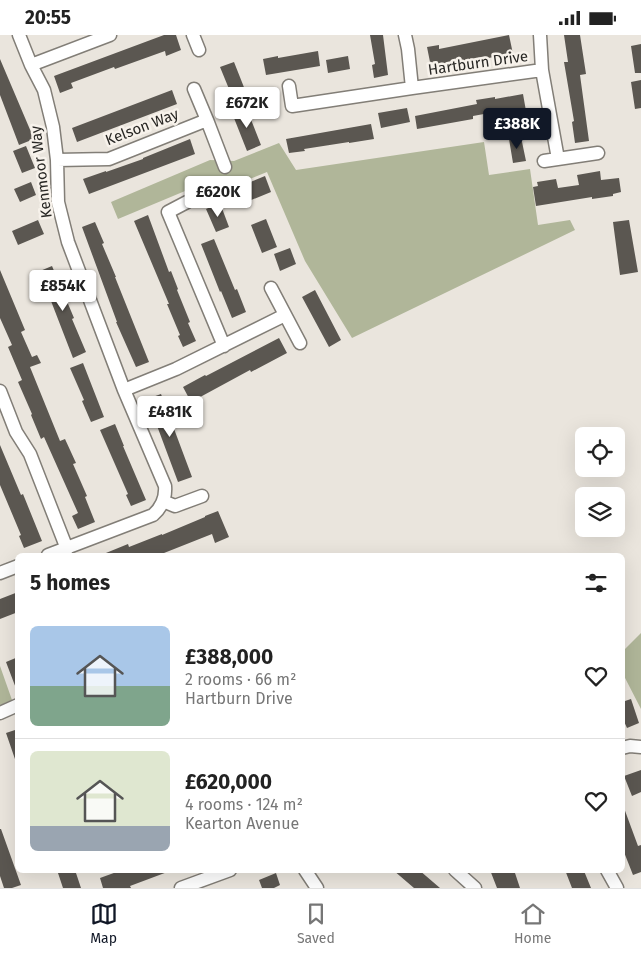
<!DOCTYPE html>
<html lang="en">
<head>
<meta charset="utf-8">
<style>
  :root { --surface:#fff; --page:#f2f2f2; --text:#222; --muted:#767676; --line:#e0e0e0; --accent:#111827 }
  body { margin:0; font-family:"Fira Sans",sans-serif; background:var(--page); color:var(--text); height:100vh; display:flex; flex-direction:column; font-size:19px; white-space:nowrap }
  * { box-sizing:border-box; margin:0 }
  p { font-size:16px; color:var(--muted) }
  .icon { flex:none; width:28px; height:28px; fill:none; stroke:currentColor; stroke-width:2; stroke-linecap:round; stroke-linejoin:round }
  .map { position:relative; flex:1; overflow:hidden }
  .drawer { position:absolute; left:15px; top:518px; width:610px; height:320px; display:flex; flex-direction:column; background:var(--surface); border-radius:8px; box-shadow:0 5px 20px #0002 }
  .drawer>* { flex:none }
  .fabs { position:absolute; left:575px; top:392px; display:grid; gap:10px }
  .fabs a { display:grid; place-items:center; width:50px; height:50px; border-radius:8px; background:var(--surface); box-shadow:0 5px 20px #0002; font-size:25px }
  .price { position:absolute; translate:-50% -42px; padding:0 11px; border-radius:5px; background:#fff; color:#222; font-size:16px; line-height:32px; filter:drop-shadow(0 1px 2px #0008) }
  .price::after { content:''; position:absolute; left:50%; top:30px; width:15px; height:11px; margin-left:-8px; background:inherit; clip-path:polygon(0 0,100% 0,50% 100%) }
  .price.on { background:var(--accent); color:#fff }
  ul { padding:0; list-style:none }
  li { display:flex; align-items:center; gap:15px; height:125px; padding:0 15px }
  li+li { border-top:1px solid var(--line) }
  li span { display:grid; place-items:center; flex:none; width:140px; height:100px; border-radius:8px; color:#555 }
  li>.icon { margin-inline-start:auto }
  span .icon { width:60px; height:60px; fill:#fffc; stroke-width:1 }
  li b { font-size:21px }
  h2 { display:flex; justify-content:space-between; align-items:center; height:60px; padding:0 15px; font-size:21px }
  .status { display:flex; justify-content:space-between; align-items:center; height:35px; padding:0 25px; background:var(--surface); direction:ltr }
  .status svg { height:14px; fill:currentColor }
  .tabs { display:flex; justify-content:space-around; align-items:center; height:70px; border-top:1px solid var(--line); background:var(--surface); font-size:14px; color:var(--muted) }
  .tabs a { display:grid; justify-items:center; gap:2px }
  .tabs .on { color:var(--accent) }
  .map>svg:first-child { display:block }
  .green { fill:#b0b699 }
  .building { fill:#5b5751 }
  .lines { fill:none; stroke-linecap:round; stroke-linejoin:round }
  .minor-casing { stroke:#827e77; stroke-width:15 }
  .minor { stroke:#fff; stroke-width:12 }
  .labels { text-anchor:middle; stroke-width:5; stroke-linejoin:round; paint-order:stroke }
  .street-label { font-size:15px; fill:#282724; stroke:#f7f2eb }
</style>
</head>
<body>
<div class="status"><b>20:55</b><svg viewBox="0 0 49 12"><path d="M0 12V9h3v3zM5 12V6h3v6zM10 12V3h3v9zM15 12V0h3v12zM26 1h20v11H26zM47 4h2v5h-2z"/></svg></div>
<div class="map">
<svg width="641" height="853" viewBox="0 0 641 853">
  <rect width="100%" height="100%" fill="#eae5dd"/>
  <path class="green" d="M 484,107 L 489,140 L 530,134 L 538,190 L 570,185 L 575,195 L 352,303 L 305,226 L 267,137 L 227,153 L 221,141 L 118,184 L 111,167 L 210,125 L 234,126 L 279,108 L 296,135 Z
    M 641,598 L 641,674 L 623,639 L 622,617 Z
    M 0,631 L 12,665 L 0,670 Z"/>
  <path class="building" d="M 164,0 L 176,0 L 181,15 L 166,21 L 165,16 L 115,34 L 114,32 L 71,48 L 73,53 L 60,58 L 54,41 Z
    M 370,0 L 383,0 L 388,40 L 374,43 L 372,30 L 375,29 Z
    M 509,0 L 513,19 L 488,23 L 488,22 L 431,32 L 427,12 L 439,10 L 439,14 Z
    M 564,0 L 580,0 L 586,39 L 580,40 L 589,106 L 575,108 L 572,87 L 574,86 L 564,27 L 568,27 Z
    M 641,9 L 641,38 L 635,38 L 631,11 Z
    M 318,16 L 320,31 L 266,40 L 263,24 L 278,21 L 278,23 Z
    M 348,21 L 350,34 L 328,38 L 326,25 Z
    M 0,24 L 34,104 L 19,110 L 0,60 Z
    M 234,27 L 249,65 L 236,71 L 220,32 Z
    M 641,45 L 641,73 L 635,74 L 631,47 Z
    M 172,55 L 177,69 L 77,107 L 72,93 Z
    M 523,59 L 529,93 L 515,96 L 511,74 L 473,81 L 473,84 L 417,94 L 415,81 L 477,69 L 476,65 L 495,62 L 495,64 Z
    M 246,72 L 261,110 L 247,116 L 232,78 Z
    M 407,73 L 410,87 L 381,93 L 378,78 Z
    M 371,89 L 374,104 L 349,108 L 349,107 L 304,114 L 305,116 L 289,118 L 286,104 Z
    M 521,102 L 526,126 L 513,128 L 509,104 Z
    M 190,104 L 195,119 L 89,159 L 83,144 L 106,136 L 106,137 L 143,124 L 143,123 Z
    M 26,111 L 35,133 L 22,138 L 13,116 Z
    M 600,136 L 601,145 L 619,143 L 621,157 L 613,159 L 613,161 L 592,164 L 592,162 L 536,171 L 533,152 L 538,151 L 537,147 L 556,144 L 558,153 L 579,150 L 577,140 Z
    M 265,141 L 271,157 L 244,168 L 238,152 Z
    M 31,147 L 36,160 L 20,167 L 14,154 Z
    M 220,168 L 229,192 L 216,197 L 206,174 Z
    M 148,180 L 169,237 L 171,236 L 178,254 L 177,255 L 190,287 L 188,288 L 196,306 L 183,312 L 178,301 L 180,300 L 167,269 L 169,269 L 134,186 Z
    M 266,184 L 277,212 L 262,218 L 251,190 Z
    M 38,185 L 44,199 L 18,210 L 12,196 Z
    M 629,185 L 638,237 L 620,240 L 613,187 Z
    M 95,187 L 104,208 L 102,209 L 116,242 L 115,242 L 149,327 L 136,332 L 116,287 L 117,287 L 82,192 Z
    M 214,204 L 235,255 L 237,254 L 246,277 L 232,283 L 221,256 L 220,257 L 201,209 Z
    M 290,213 L 296,229 L 280,236 L 274,219 Z
    M 52,231 L 74,283 L 72,284 L 86,317 L 73,323 L 51,266 L 52,266 L 40,236 Z
    M 0,235 L 25,295 L 21,297 L 32,322 L 37,320 L 41,328 L 30,332 L 60,406 L 65,404 L 76,428 L 73,429 L 87,461 L 85,462 L 95,487 L 78,494 L 72,481 L 78,478 L 44,402 L 41,404 L 31,380 L 32,379 L 18,347 L 22,345 L 8,312 L 12,310 L 0,283 Z
    M 315,255 L 341,305 L 329,312 L 302,262 Z
    M 279,303 L 287,318 L 251,337 L 250,335 L 191,367 L 183,352 L 205,340 L 206,341 Z
    M 83,328 L 104,382 L 91,387 L 82,366 L 84,365 L 70,333 Z
    M 161,359 L 192,442 L 178,447 L 147,364 Z
    M 115,389 L 124,411 L 123,411 L 146,465 L 131,471 L 126,460 L 128,459 L 100,395 Z
    M 0,410 L 21,460 L 23,459 L 42,506 L 24,513 L 19,501 L 21,500 L 0,450 Z
    M 218,476 L 229,502 L 215,508 L 212,499 L 159,520 L 101,520 L 128,509 L 129,512 L 162,499 L 162,500 L 205,482 L 205,481 Z
    M 18,557 L 18,577 L 0,584 L 0,564 Z
    M 18,622 L 18,656 L 17,656 L 6,627 Z
    M 631,664 L 639,688 L 627,693 L 622,682 L 622,667 Z
    M 18,694 L 18,727 L 16,727 L 6,698 Z
    M 641,735 L 641,757 L 632,761 L 624,741 Z
    M 622,773 L 624,773 L 638,811 L 641,810 L 641,837 L 633,840 L 622,812 Z
    M 0,794 L 1,794 L 21,850 L 12,853 L 4,853 L 0,841 Z
    M 57,835 L 75,835 L 81,853 L 63,853 Z
    M 122,835 L 170,835 L 170,836 L 130,851 L 131,853 L 103,853 L 100,843 Z
    M 393,835 L 419,835 L 440,853 L 414,853 Z
    M 490,835 L 514,835 L 520,853 L 497,853 Z
    M 565,835 L 577,835 L 578,838 L 584,836 L 591,853 L 572,853 Z
    M 276,838 L 280,850 L 274,853 L 262,853 L 259,845 Z"/>
  <g class="lines">
    <g class="minor-casing">
      <path id="minor" d="M 19,0 L 31,30 L 44,55 L 53,92 L 57,125 L 58,167 L 68,207 L 124,355 L 165,451 C 166,463 162,472 153,480 L 48,520
        M 193,0 L 199,15
        M 405,0 L 408,14 L 412,53 L 542,35
        M 540,0 L 542,35 L 558,124
        M 31,30 L 110,0
        M 289,51 L 292,71 L 412,53
        M 194,54 L 207,85 L 225,132
        M 57,125 L 109,124 L 207,85
        M 544,126 L 598,118
        M 187,167 L 168,177 L 224,311
        M 271,253 L 300,308
        M 124,355 L 176,334 L 285,280
        M 0,356 L 16,397 L 30,419 L 67,514
        M 163,466 L 175,471 L 202,461
        M 0,538 L 18,531
        M 0,678 L 18,670
        M 622,713 L 630,711 L 641,712
        M 305,835 L 317,853
        M 455,835 L 475,853
        M 607,835 L 617,853
        M 181,853 L 230,835"/>
    </g>
    <use href="#minor" class="minor"/>
  </g>
  <g class="labels">
    <g class="street-label">
      <text transform="translate(478 28) rotate(-8)" y="5">Hartburn Drive</text>
      <text transform="translate(142 92) rotate(-21)" y="5">Kelson Way</text>
      <text transform="translate(41 137) rotate(-97)" y="5">Kenmoor Way</text>
    </g>
  </g>
</svg>
<div class="fabs">
<a><svg class="icon" aria-label="locate" viewBox="0 0 24 24"><circle cx="12" cy="12" r="6"/><path d="M12 2v4M12 18v4M2 12h4M18 12h4"/></svg></a>
<a><svg class="icon" aria-label="layers" viewBox="0 0 24 24"><path d="M12 4l9 5-9 5-9-5zM3 14l9 5 9-5"/></svg></a>
</div>
<b class="price" style="left:247px;top:94px">£672K</b>
<b class="price on" style="left:517px;top:115px">£388K</b>
<b class="price" style="left:218px;top:183px">£620K</b>
<b class="price" style="left:63px;top:277px">£854K</b>
<b class="price" style="left:170px;top:403px">£481K</b>
<section class="drawer">
<h2>5 homes<svg class="icon" aria-label="filters" viewBox="0 0 24 24"><path d="M4 7h16M4 17h16"/><circle cx="9" cy="7" r="2"/><circle cx="15" cy="17" r="2"/></svg></h2>
<ul>
<li><span style="background:linear-gradient(#a9c7e8 60%,#7fa58c 0)"><svg class="icon" aria-label="home" viewBox="0 0 24 24"><path d="M3 11l9-7 9 7M6 9v11h12V9"/></svg></span><div><b>£388,000</b><p>2 rooms · 66 m²</p><p>Hartburn Drive</p></div><svg class="icon" aria-label="heart" viewBox="0 0 24 24"><path d="M12 20l-8-8c-3-5 5-10 8-4 3-6 11-1 8 4z"/></svg></li>
<li><span style="background:linear-gradient(#dfe7d0 75%,#9aa5b1 0)"><svg class="icon" aria-label="home" viewBox="0 0 24 24"><path d="M3 11l9-7 9 7M6 9v11h12V9"/></svg></span><div><b>£620,000</b><p>4 rooms · 124 m²</p><p>Kearton Avenue</p></div><svg class="icon" aria-label="heart" viewBox="0 0 24 24"><path d="M12 20l-8-8c-3-5 5-10 8-4 3-6 11-1 8 4z"/></svg></li>
</ul>
</section>
</div>
<nav class="tabs">
<a class="on"><svg class="icon" aria-label="map" viewBox="0 0 24 24"><path d="M3 6l6-2 6 2 6-2v14l-6 2-6-2-6 2zM9 4v14M15 6v14"/></svg>Map</a>
<a><svg class="icon" aria-label="saved" viewBox="0 0 24 24"><path d="M7 4h10v16l-5-4-5 4z"/></svg>Saved</a>
<a><svg class="icon" aria-label="home" viewBox="0 0 24 24"><path d="M3 11l9-7 9 7M6 9v11h12V9"/></svg>Home</a>
</nav>
</body>
</html>
